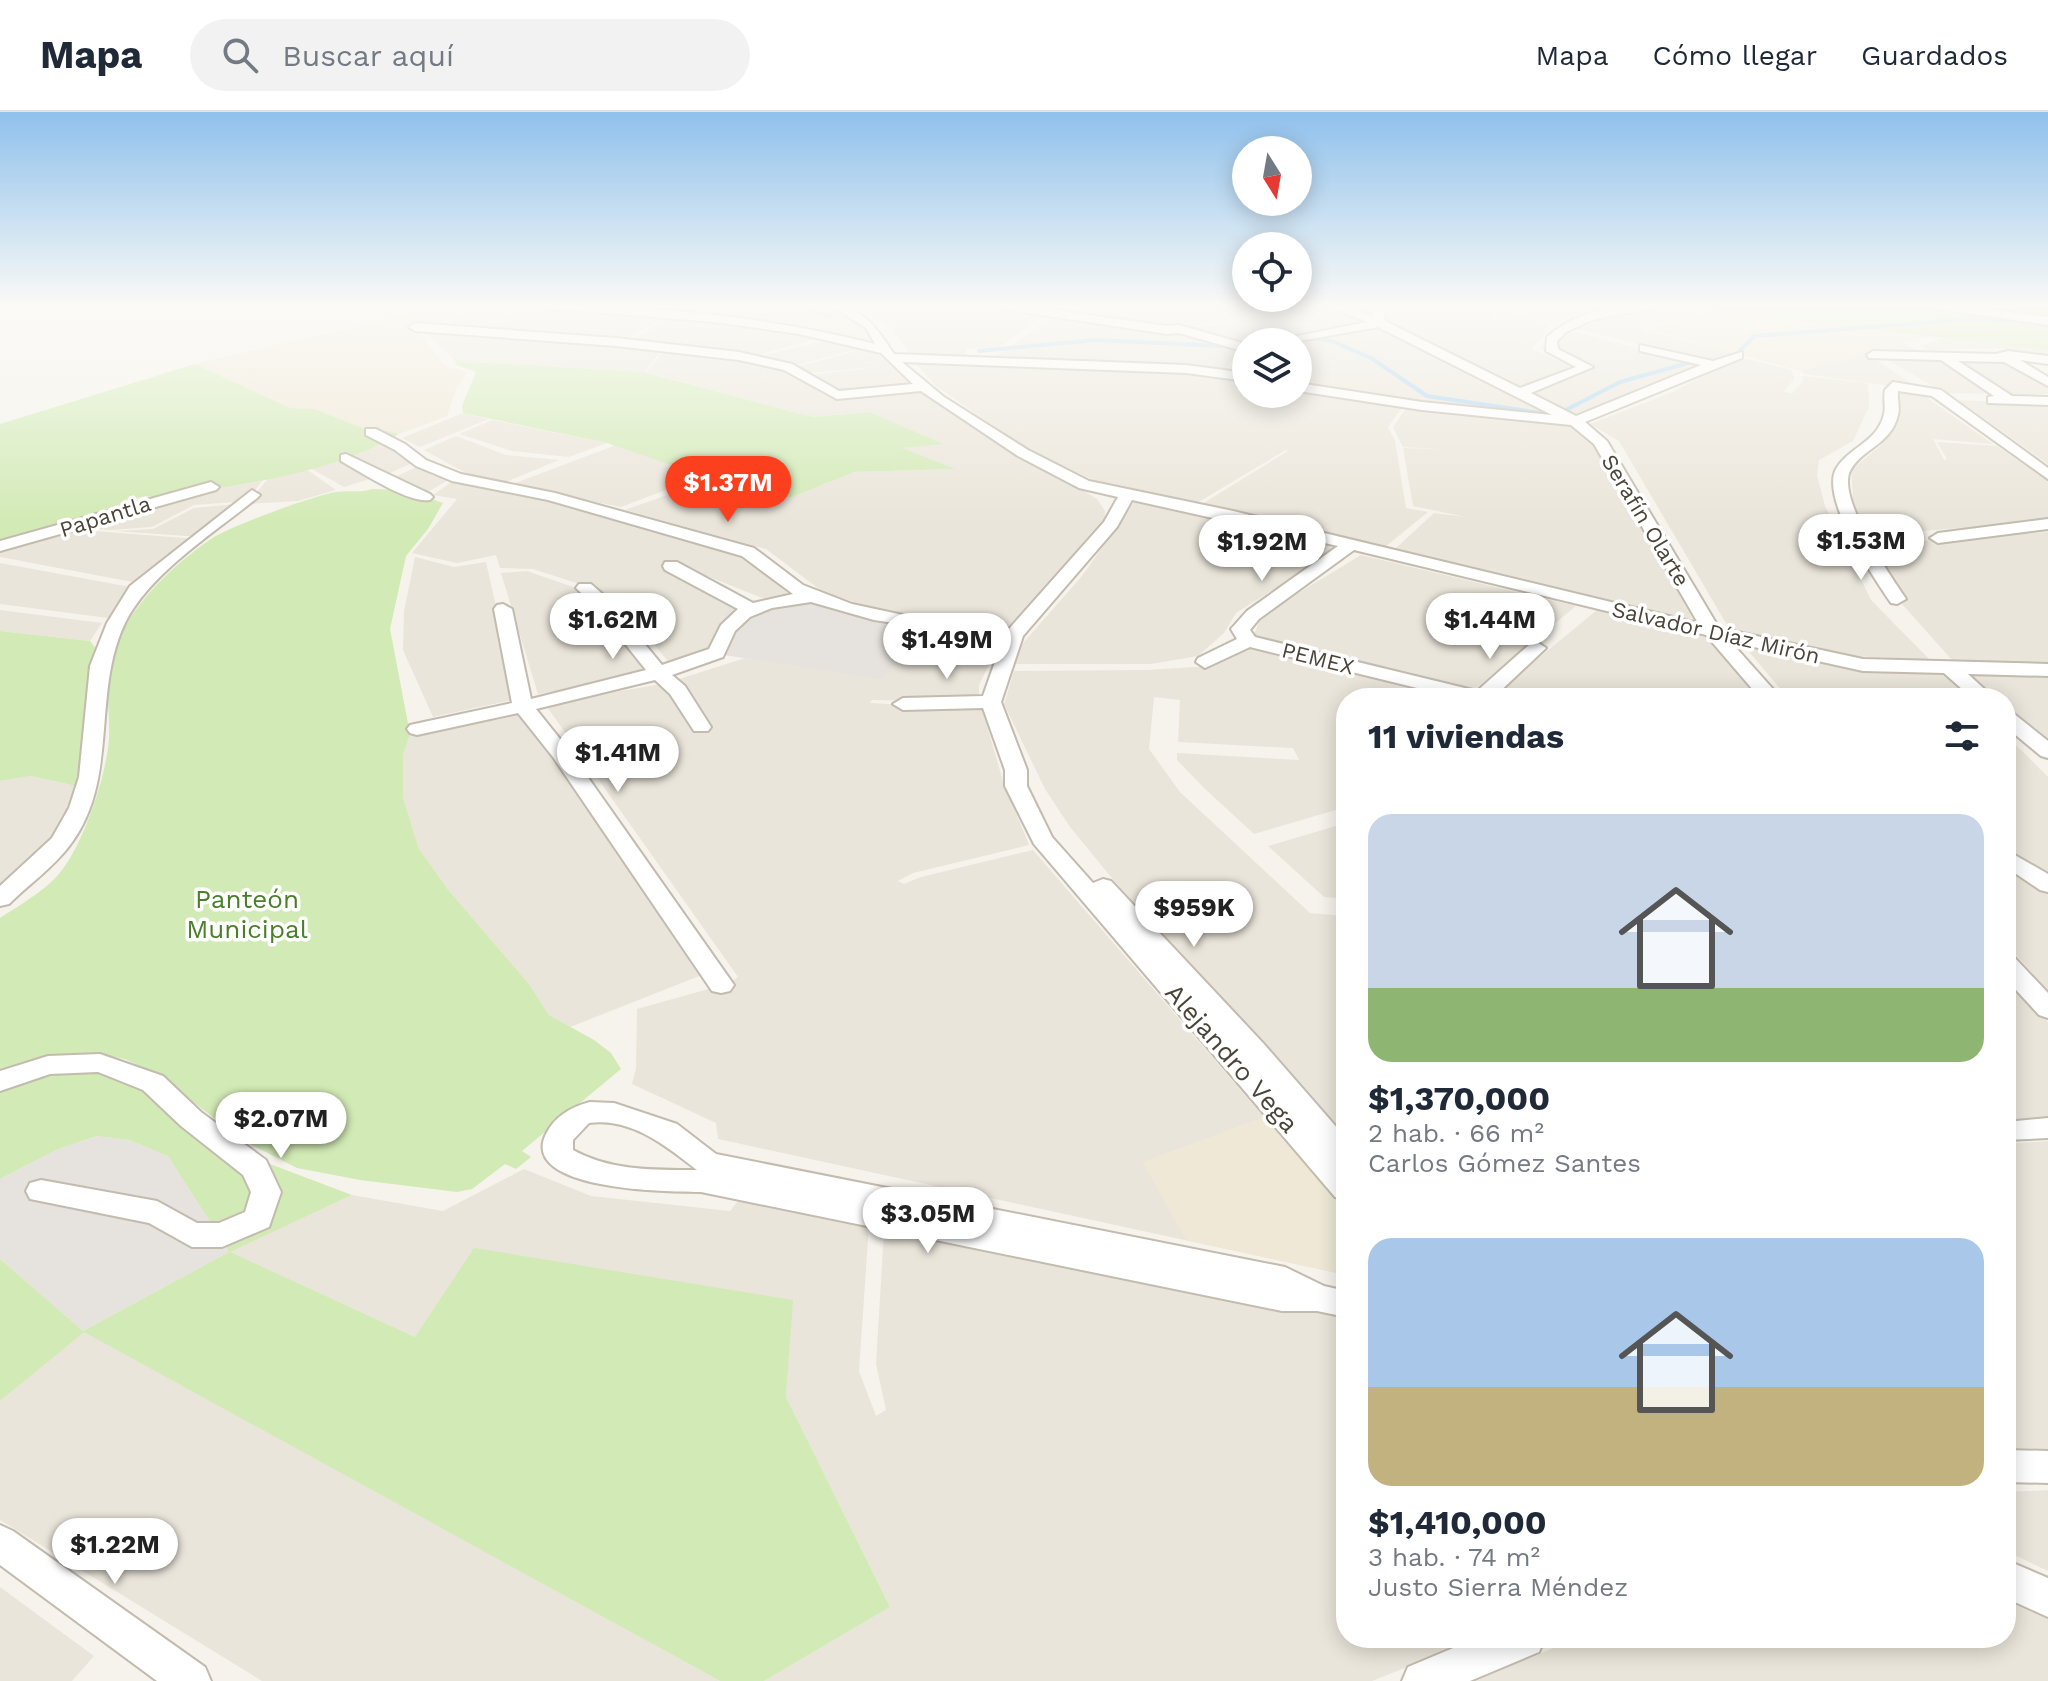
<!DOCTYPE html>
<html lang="es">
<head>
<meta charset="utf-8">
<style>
  :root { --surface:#fff; --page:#f2f2f3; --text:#1f2937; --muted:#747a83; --line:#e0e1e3; --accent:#fc3f1d }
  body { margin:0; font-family:"Work Sans",sans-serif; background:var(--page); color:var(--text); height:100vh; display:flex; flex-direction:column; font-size:30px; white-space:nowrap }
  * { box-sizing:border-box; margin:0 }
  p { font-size:26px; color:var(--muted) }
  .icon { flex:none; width:44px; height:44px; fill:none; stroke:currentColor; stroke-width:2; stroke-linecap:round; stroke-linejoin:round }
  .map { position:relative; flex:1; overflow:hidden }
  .panel { position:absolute; left:1336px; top:576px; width:680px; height:960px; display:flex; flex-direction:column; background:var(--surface); border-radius:32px; box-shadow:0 4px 20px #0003 }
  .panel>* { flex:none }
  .needle { width:52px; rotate:169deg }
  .fabs { position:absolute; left:1232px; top:24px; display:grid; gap:16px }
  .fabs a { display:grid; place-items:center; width:80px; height:80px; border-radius:50%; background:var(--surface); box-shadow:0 4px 20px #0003; font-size:40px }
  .price { position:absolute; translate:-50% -68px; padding:0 18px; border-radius:28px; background:#fff; color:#222; font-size:26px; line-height:52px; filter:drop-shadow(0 2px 4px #0008) }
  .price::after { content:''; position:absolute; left:50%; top:48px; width:24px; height:18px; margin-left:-12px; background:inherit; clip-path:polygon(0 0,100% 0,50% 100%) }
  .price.on { background:var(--accent); color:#fff }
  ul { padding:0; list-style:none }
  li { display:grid; align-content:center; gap:16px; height:424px; padding:0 32px }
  li span { display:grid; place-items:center; height:248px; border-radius:24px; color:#555 }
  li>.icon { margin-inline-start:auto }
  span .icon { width:144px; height:144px; fill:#fffc; stroke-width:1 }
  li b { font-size:34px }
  h2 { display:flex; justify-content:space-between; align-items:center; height:96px; padding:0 32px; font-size:34px }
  header { display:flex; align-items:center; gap:48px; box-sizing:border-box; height:112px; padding:0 40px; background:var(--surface); border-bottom:2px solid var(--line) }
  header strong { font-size:38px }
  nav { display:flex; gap:44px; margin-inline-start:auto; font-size:28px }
  .search { width:560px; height:72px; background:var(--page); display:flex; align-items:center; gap:20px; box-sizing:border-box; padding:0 28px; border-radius:44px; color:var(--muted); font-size:30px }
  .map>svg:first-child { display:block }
  .residential { fill:#eae5da }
  .industrial { fill:#e6e2dd }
  .education { fill:#efe8d6 }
  .green { fill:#d2eab5 }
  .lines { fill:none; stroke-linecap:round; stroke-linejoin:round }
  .stream { stroke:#a9d4f2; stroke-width:4 }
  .street-casing { stroke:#c2bbae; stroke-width:4 }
  .street { fill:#fff; fill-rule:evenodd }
  .labels { text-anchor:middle; stroke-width:7; stroke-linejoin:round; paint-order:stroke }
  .far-street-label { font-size:22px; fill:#4b4439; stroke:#fff }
  .park-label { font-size:26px; fill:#4a7f2a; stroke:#fff }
  .street-label { font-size:26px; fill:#4b4439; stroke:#fff }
</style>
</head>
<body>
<header>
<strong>Mapa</strong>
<div class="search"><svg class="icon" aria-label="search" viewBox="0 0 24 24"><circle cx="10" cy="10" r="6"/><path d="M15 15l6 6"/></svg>Buscar aquí</div>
<nav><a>Mapa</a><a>Cómo llegar</a><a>Guardados</a></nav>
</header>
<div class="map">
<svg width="2048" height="1569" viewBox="0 0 2048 1569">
  <rect width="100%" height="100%" fill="#f6f3ec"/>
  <path class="residential" d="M 446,193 L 475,193 L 437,213 L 413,213 L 412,201 Z
    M 483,193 L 521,194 L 477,215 L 441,214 Z
    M 559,193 L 833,193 L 849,203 L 806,215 L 779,209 Z
    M 856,193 L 988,193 L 1010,196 L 992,204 L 994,205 L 1012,197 L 1046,202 L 998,236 L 965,237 L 966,244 L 911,244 L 892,216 Z
    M 1106,193 L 1236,193 L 1253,204 L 1169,217 L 1101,207 Z
    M 1331,193 L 1374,193 L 1367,199 L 1368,208 L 1264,230 L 1246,232 L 1184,217 Z
    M 1395,193 L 1490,193 L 1494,195 L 1492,208 L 1495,208 L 1498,197 L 1551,213 L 1532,237 L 1573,255 L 1525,278 L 1390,212 L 1381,202 Z
    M 1552,193 L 1634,193 L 1577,202 L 1553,211 L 1531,204 Z
    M 1645,193 L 1708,198 L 1640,217 L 1735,241 L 1711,249 L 1559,213 L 1582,203 Z
    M 524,195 L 662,205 L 624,229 L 481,216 Z
    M 1056,203 L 1179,221 L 1242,236 L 1224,258 L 996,244 Z
    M 667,206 L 744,212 L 823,225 L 753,244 L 632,229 Z
    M 1375,214 L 1556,305 L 1383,288 L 1298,271 L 1298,230 L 1280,230 Z
    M 1558,215 L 1701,253 L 1575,302 L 1533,282 L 1584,256 L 1539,236 Z
    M 425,220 L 663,237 L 644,260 L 455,249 Z
    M 1946,224 L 2048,238 L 2048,243 L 1998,236 L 1928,238 L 1920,234 Z
    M 831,227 L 865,235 L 792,254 L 762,244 Z
    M 1904,232 L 1918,238 L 1867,242 L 1921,278 L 1804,262 L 1800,259 Z
    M 867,236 L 895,254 L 919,275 L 840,281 L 812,263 L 886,254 L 809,261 L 796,255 Z
    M 665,238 L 718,242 L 777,255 L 802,264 L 839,288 L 921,279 L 1097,387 L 1105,399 L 1105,404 L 1097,421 L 1078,444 L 1053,467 L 1008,517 L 906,507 L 823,480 L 766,437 L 625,398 L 712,367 L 790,386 L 854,360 L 952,357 L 900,336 L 942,331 L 870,300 L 813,305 L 646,260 Z
    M 1926,242 L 1997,282 L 1945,281 L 1881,244 Z
    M 1935,242 L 1995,242 L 2048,275 L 2048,282 L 2005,282 Z
    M 1740,245 L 1792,258 L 1794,267 L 1784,280 L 1792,281 L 1803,269 L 1803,264 L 1868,271 L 1869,295 L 1853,329 L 1819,348 L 1817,363 L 1825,394 L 1871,488 L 1930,548 L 1850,544 L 1730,518 L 1619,329 L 1590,312 L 1670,281 Z
    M 914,250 L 1187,258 L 1246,268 L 1246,282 L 1298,282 L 1298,278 L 1402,296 L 1388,315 L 1395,329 L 1406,396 L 1428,400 L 1385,435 L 1202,392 L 1288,339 L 1286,338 L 1197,391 L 1120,377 L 1098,370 L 1029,338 L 936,274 Z
    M 1894,277 L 1919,280 L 1993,332 L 1933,327 L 1944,348 L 1947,347 L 1937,330 L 1997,334 L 2048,369 L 2048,409 L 1861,424 L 1854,400 L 1851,358 L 1880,334 L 1898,298 Z
    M 1958,288 L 2048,292 L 2048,352 Z
    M 1406,296 L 1563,311 L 1594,327 L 1692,506 L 1683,507 L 1395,437 L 1434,401 L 1466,405 L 1413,394 L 1403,336 L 1437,337 L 1403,335 L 1393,315 Z
    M 463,301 L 489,307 L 420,335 L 402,326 Z
    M 492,308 L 607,331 L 569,345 L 512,339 L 459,322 Z
    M 456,324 L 506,343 L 559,348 L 503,371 L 473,365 L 424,338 Z
    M 384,331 L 417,349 L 385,363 L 350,345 Z
    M 616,333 L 705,363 L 621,395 L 510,373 Z
    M 345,347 L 376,365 L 344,375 L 310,356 Z
    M 419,354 L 433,364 L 450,367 L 426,381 L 395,365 Z
    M 306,357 L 336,378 L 298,389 L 246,392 L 268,367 Z
    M 454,368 L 576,393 L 758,446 L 792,487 L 777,492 L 672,450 L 730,486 L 711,541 L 672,554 L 626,499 L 601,479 L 533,457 L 500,456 L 496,443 L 457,451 L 412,441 L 457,387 L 433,383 Z
    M 262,369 L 250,385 L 236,390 L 194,393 L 152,415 L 111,418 L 74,415 L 158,386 Z
    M 1135,389 L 1181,395 L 1335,433 L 1316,451 L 1236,501 L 1224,521 L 1198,544 L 1151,552 L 1013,552 L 1024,530 L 1082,464 Z
    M 236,392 L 200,425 L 116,419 L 153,417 L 194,396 Z
    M 68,417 L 197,427 L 138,471 L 0,445 L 0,438 Z
    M 2048,420 L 2048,553 L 1952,548 L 1902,492 L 1865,433 Z
    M 1361,443 L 1576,494 L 1471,580 L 1253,525 L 1262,503 Z
    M 415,445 L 454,455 L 486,450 L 517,587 L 433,605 L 403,538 L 404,499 Z
    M 0,451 L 136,476 L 108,506 L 0,492 Z
    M 527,459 L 579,477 L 624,520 L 645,563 L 538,582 L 501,461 Z
    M 0,498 L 102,511 L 90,529 L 0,519 Z
    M 1597,498 L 1711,527 L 1760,586 L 1490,586 Z
    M 928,521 L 1000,530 L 979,573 L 979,590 L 872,588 L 870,591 L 982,597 L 1003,669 L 1029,733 L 913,761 L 898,769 L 904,772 L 921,765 L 1033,738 L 1264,1005 L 1346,1092 L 1346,1163 L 718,1027 L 716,1011 L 632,972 L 636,956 L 637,897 L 730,871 L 738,865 L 545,592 L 667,571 L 745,546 L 880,566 Z
    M 1244,534 L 1461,586 L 1346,586 L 1346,695 L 1254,722 L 1204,676 L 1177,648 L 1177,641 L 1299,648 L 1293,636 L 1178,630 L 1180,588 L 1154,585 L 1149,637 L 1180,680 L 1310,801 L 1346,804 L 1346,1022 L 1139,799 L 1070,715 L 1045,677 L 1004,592 L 1014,559 L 1147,558 L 1211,554 Z
    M 1745,535 L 1860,558 L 1946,561 L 1970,586 L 1788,586 Z
    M 1967,562 L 2048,565 L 2048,635 L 2006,597 L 2006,586 L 1994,586 Z
    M 524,597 L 702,863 L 570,915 L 549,903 L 529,872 L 447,778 L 419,737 L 403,686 L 403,643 L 410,622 Z
    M 2006,623 L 2048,665 L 2048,767 L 2006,739 Z
    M 31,664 L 76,674 L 67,706 L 57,724 L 0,778 L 0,669 Z
    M 1346,711 L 1346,787 L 1324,785 L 1268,734 Z
    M 2006,750 L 2048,778 L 2048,878 L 2006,832 Z
    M 2006,865 L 2048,910 L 2048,1009 L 2006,1011 Z
    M 2048,1029 L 2048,1351 L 2006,1351 L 2006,1032 Z
    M 524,1057 L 591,1084 L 730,1099 L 751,1073 L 870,1099 L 859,1259 L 876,1304 L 886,1298 L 876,1252 L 885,1102 L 1346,1203 L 1346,1526 L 1480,1526 L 1372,1569 L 764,1569 L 890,1495 L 786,1285 L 792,1188 L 415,1225 L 229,1140 L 352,1083 L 443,1099 Z
    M 83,1219 L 720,1569 L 262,1569 L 0,1408 L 0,1289 Z
    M 2048,1378 L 2048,1459 L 2006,1439 L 2006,1380 Z
    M 0,1475 L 94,1544 L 72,1569 L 0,1569 Z
    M 2006,1487 L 2048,1507 L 2048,1569 L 1476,1569 L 1577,1526 L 2006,1526 Z"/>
  <path class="industrial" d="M 811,485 L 928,521 L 880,567 L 711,541 L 730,486 L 777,492 Z
    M 98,1024 L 129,1028 L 168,1044 L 229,1140 L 83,1219 L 0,1147 L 0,1067 L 56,1038 Z"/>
  <path class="education" d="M 1714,198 L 1782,208 L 1930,224 L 1800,259 L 1648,217 Z
    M 412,201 L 413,213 L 445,254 L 467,260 L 456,278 L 447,304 L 399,322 L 383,318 L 372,320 L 315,297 L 290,296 L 195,252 Z
    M 849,203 L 866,213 L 879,228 L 873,230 L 806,215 Z
    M 1264,1005 L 1346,1092 L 1346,1163 L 1186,1128 L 1143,1050 Z"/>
  <path class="green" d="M 1660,193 L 2048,193 L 2048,238 Z
    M 455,249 L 644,260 L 813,305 L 870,300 L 944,332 L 902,336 L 955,357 L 854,360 L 790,386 L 712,367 L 607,331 L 463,301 L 462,294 L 476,260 L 456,253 Z
    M 195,252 L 290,296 L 315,297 L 372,320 L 383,318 L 399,322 C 330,363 236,373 158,386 L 145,384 L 60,414 L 0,429 L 0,312 Z
    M 372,377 L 407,378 L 443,391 L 428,417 L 406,444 L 390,517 L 410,622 L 403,643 L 403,686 L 419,737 L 448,778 L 529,872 L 549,903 L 594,928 L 611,941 L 621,957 L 522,1039 L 531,1045 L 516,1057 L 505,1052 L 472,1077 L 457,1080 L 360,1068 L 297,1056 L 244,1029 L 158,963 L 125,947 L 96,942 L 69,945 L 0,962 L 0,806 C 21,792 47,778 62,758 C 84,730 107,662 109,626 C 110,602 105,577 110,553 C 121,501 169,456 211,427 C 228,415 315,383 336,380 C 348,378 361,381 372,377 Z
    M 0,519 L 90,529 L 97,538 L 76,674 L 31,664 L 0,669 Z
    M 89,954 L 128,963 L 246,1043 L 352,1083 L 230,1140 L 415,1225 L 474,1136 L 793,1188 L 786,1285 L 890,1495 L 764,1569 L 720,1569 L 84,1220 L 0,1289 L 0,1147 L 83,1219 L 229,1140 L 168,1044 L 129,1028 L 97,1024 L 56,1038 L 0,1067 L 0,976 L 49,957 Z"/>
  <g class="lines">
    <path class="stream" d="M 755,193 L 805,197 L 831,204
      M 1252,228 L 1285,223 L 1332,229 L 1371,246 L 1427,284 L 1547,302
      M 979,239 L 1096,228 L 1221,234
      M 1738,241 L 1754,224 L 1960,208 L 2026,209
      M 1564,299 L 1620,270 L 1688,251"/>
    <g class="street-casing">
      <path id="street" d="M 535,193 C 649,193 765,204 875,232 L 866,216 L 830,193 C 862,193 878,218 894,242 L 1186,253 L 1246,261 L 1246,269 L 1186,261 L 902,250 L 944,285 L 1028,338 L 1089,369 L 1233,399 L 1698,511 L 1594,332 L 1571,313 L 1422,298 L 1298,279 L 1298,271 L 1422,290 L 1552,303 L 1378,215 L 1294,230 L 1268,230 L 1367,210 L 1325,193 L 1342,193 L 1372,204 L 1379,193 L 1391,193 L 1384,203 L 1385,209 L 1520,276 L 1576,255 L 1546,239 L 1547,225 C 1580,195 1626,193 1669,193 L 1592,208 L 1566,220 L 1557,229 L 1558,237 L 1593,255 L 1531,281 L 1576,304 L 1701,253 L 1640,239 L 1640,233 L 1713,249 L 1742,240 L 1742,246 L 1585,310 L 1607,329 L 1719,516 L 1863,547 L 2048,552 L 2048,564 L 1968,562 L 1994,586 L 1972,586 L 1944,561 L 1863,559 L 1731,530 L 1781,586 L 1760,586 L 1706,523 L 1354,438 L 1259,507 L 1250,518 L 1255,525 L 1477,579 L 1530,532 L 1537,530 L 1546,536 L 1493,586 L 1458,586 L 1250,535 L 1205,556 L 1196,550 L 1198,546 L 1237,527 L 1231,517 L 1247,499 L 1338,434 L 1132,388 L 1117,415 L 1023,524 L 1001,590 L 1027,658 L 1027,674 L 1052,725 L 1093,771 L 1103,767 L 1111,769 L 1263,931 L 1346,1026 L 1346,1088 L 1335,1085 L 1034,732 L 1005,674 L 1005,658 L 983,596 L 903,598 L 893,592 L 903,586 L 983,584 L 1003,527 L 874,508 L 811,490 L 772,496 L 750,505 L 735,519 L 723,545 L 672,563 L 685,574 L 711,615 L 708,619 L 694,619 L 670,582 L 655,568 L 536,597 L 568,637 L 734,873 L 730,879 L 721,881 L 712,879 L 553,645 L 518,601 L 417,623 L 410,621 L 407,617 L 410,613 L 512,591 L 494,497 L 497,493 L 503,492 L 512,497 L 531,587 L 646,558 L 595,494 L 576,476 L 579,472 L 591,472 L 607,486 L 662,553 L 709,537 L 721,513 L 738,497 L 665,458 L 663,454 L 665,450 L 677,450 L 753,491 L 793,482 L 742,444 L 548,388 L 452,369 L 416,354 L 395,338 L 366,323 L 366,317 L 376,317 L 405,332 L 426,348 L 461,362 L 555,381 L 754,436 L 803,473 L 852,492 L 903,503 L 1009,517 L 1104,410 L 1118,385 L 1079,376 L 1018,344 L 921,279 L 837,287 L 784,258 L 739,248 L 616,234 L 415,219 L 409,215 L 415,211 L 616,226 L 739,240 L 792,252 L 839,279 L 913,272 L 881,241 L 799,222 L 714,210 L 541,196 Z
        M 991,193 L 1020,193 L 1167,214 L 1179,213 L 1246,232 L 1246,240 L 1179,221 L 1167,222 L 997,196 Z
        M 1926,193 L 1957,193 L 2048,205 L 2048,213 L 1932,196 Z
        M 1873,239 L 1996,242 L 2008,239 L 2048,244 L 2048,252 L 2020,248 L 2048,265 L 2048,274 L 2004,250 L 1958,249 L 2012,284 L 2048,285 L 2048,293 L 1988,291 L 1988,285 L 1994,284 L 1941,248 L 1869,246 L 1867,243 Z
        M 1893,270 L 1941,278 L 2048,356 L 2048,367 L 1932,284 L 1898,279 C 1897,287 1900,295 1898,303 C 1891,333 1861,337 1850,359 C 1837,387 1890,463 1906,487 L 1897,492 L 1891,491 C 1874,466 1820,387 1836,357 C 1849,335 1878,330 1884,302 C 1886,294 1883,286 1885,278 Z
        M 346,342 L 430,382 L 433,385 L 430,388 C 409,392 361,360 341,349 L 341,343 Z
        M 211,370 L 219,375 L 216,378 L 0,439 L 0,429 Z
        M 252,378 L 260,383 L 257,386 C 214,421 150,461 125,511 C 91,582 120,667 70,733 C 54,755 28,773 9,792 L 0,794 L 0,774 L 52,726 L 69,696 L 79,665 L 90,554 L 107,511 L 130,474 Z
        M 2048,407 L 2048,417 L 1938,431 L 1930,426 L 1938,421 Z
        M 2006,599 L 2013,601 L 2048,629 L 2048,646 L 2041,644 L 2006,615 Z
        M 2006,738 L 2048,762 L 2048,780 L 2040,778 L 2006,755 Z
        M 2006,844 L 2015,846 L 2048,881 L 2048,906 L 2039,903 L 2006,867 Z
        M 100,942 L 163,964 L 201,1000 L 266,1048 L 281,1080 L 269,1115 L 222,1135 L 192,1135 L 149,1111 L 30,1087 L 26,1079 L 30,1071 L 41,1068 L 157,1089 L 197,1111 L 219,1111 L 245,1100 L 251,1080 L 243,1063 L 181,1014 L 143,978 L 98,960 L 50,962 L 0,979 L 0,959 L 48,944 Z
        M 590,990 L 614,991 L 677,1012 L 716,1042 L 1285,1155 L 1324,1174 L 1346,1179 L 1346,1205 L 1317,1199 L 1282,1199 L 701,1080 C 671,1080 518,1079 546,1022 C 555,1004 571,995 590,990 ZM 589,1011 C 631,1005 666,1034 697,1058 C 654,1058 611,1059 573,1038 L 573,1028 Z
        M 2048,1006 L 2048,1026 L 2006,1028 L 2006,1010 Z
        M 2006,1338 L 2048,1339 L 2048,1371 L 2006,1370 Z
        M 0,1413 L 13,1419 L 205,1555 L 211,1569 L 157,1569 L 0,1453 Z
        M 2006,1448 L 2048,1466 L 2048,1505 L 2006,1486 Z
        M 1477,1526 L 1545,1526 L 1539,1540 L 1470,1569 L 1402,1569 L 1408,1555 Z"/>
    </g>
    <use href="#street" class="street"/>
  </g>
  <linearGradient id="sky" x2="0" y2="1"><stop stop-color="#8fc1ec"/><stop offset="0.47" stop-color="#fbfaf6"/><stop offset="1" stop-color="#fbfaf6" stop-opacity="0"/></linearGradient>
  <rect width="2048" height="413" fill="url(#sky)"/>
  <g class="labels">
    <g class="far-street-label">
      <text transform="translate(105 404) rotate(-17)" y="8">Papantla</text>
      <text transform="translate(1646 408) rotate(59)" y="8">Serafín Olarte</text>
      <text transform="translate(1716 520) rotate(13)" y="8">Salvador Díaz Mirón</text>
      <text transform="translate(1318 546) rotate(14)" y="8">PEMEX</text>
    </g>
    <g class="park-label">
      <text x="247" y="796">Panteón<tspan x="247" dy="30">Municipal</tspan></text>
    </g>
    <g class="street-label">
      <text transform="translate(1232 946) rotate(49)" y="9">Alejandro Vega</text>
    </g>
  </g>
</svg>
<div class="fabs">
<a><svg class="needle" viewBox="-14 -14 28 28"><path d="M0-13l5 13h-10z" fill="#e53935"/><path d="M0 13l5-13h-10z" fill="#747a83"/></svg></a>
<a><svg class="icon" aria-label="locate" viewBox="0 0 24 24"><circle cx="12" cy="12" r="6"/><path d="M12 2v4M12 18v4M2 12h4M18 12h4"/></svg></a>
<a><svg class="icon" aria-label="layers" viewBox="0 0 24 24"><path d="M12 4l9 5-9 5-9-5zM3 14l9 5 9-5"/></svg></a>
</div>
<b class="price on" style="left:728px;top:412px">$1.37M</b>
<b class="price" style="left:1861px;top:470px">$1.53M</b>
<b class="price" style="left:1262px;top:471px">$1.92M</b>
<b class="price" style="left:613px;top:549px">$1.62M</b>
<b class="price" style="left:1490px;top:549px">$1.44M</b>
<b class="price" style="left:947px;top:569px">$1.49M</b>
<b class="price" style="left:618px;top:682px">$1.41M</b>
<b class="price" style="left:1194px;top:837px">$959K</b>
<b class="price" style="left:281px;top:1048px">$2.07M</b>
<b class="price" style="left:928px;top:1143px">$3.05M</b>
<b class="price" style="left:115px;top:1474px">$1.22M</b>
<section class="panel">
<h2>11 viviendas<svg class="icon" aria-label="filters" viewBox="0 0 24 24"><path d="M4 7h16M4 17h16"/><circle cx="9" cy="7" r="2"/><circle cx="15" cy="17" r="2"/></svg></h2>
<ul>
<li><span style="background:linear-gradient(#c9d6e8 70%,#8fb573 0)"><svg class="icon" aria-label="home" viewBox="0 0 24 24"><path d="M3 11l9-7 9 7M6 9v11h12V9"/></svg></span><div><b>$1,370,000</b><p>2 hab. · 66 m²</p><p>Carlos Gómez Santes</p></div></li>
<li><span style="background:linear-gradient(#a9c7e8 60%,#c2b280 0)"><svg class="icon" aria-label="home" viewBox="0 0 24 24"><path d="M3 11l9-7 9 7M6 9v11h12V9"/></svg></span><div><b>$1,410,000</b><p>3 hab. · 74 m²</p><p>Justo Sierra Méndez</p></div></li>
</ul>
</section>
</div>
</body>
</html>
